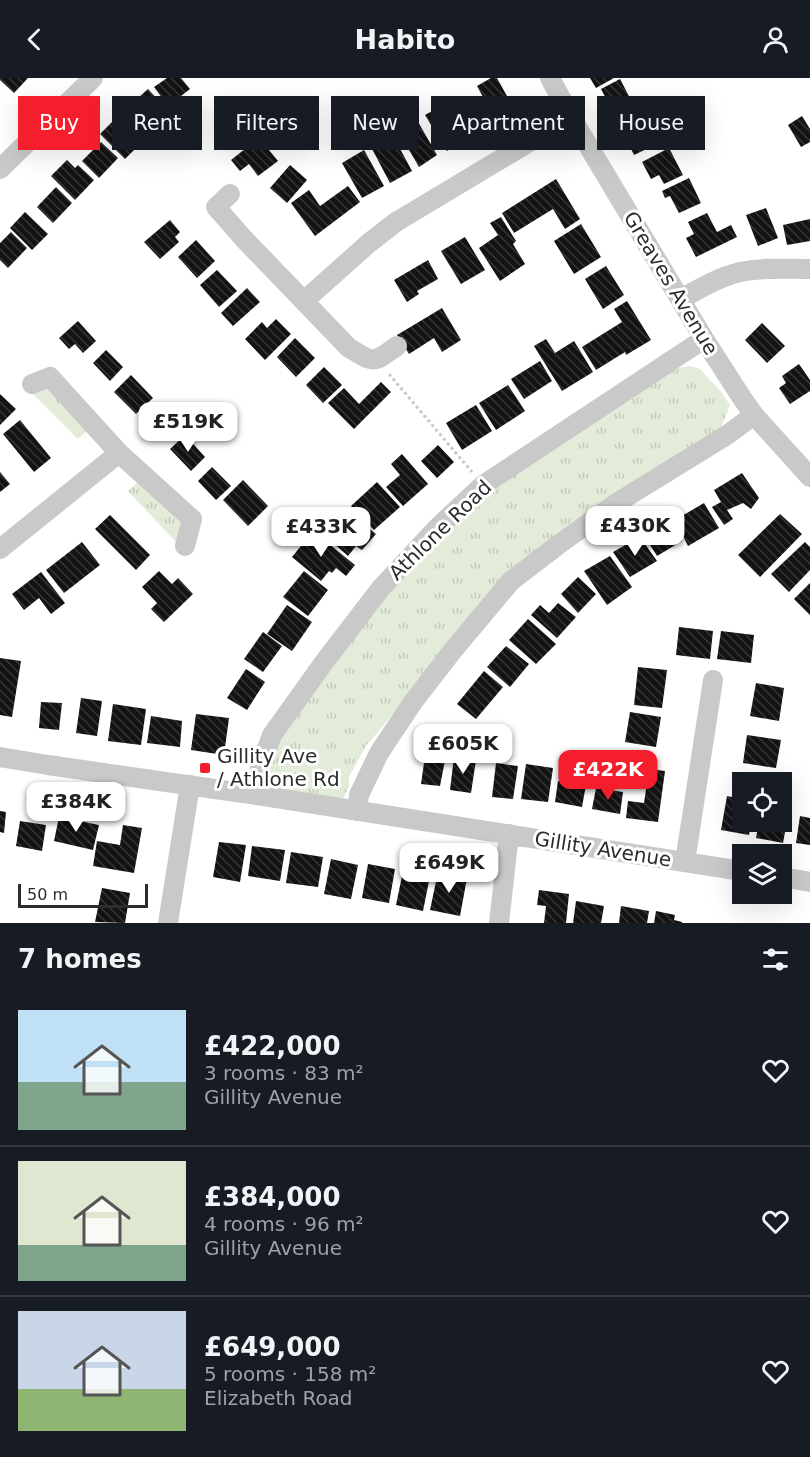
<!DOCTYPE html>
<html lang="en">
<head>
<meta charset="utf-8">
<style>
  :root { --surface:#171b24; --page:#20242c; --text:#f1f3f6; --muted:#9ea1a6; --line:#363941; --accent:#f41e2c }
  body { margin:0; font-family:"DejaVu Sans",sans-serif; background:var(--page); color:var(--text); height:100vh; display:flex; flex-direction:column; font-size:22px; white-space:nowrap }
  * { box-sizing:border-box; margin:0 }
  p { font-size:20px; color:var(--muted) }
  .icon { flex:none; width:33px; height:33px; fill:none; stroke:currentColor; stroke-width:2; stroke-linecap:round; stroke-linejoin:round }
  .map { position:relative; height:845px; overflow:hidden }
  .details { display:flex; flex-direction:column; background:var(--surface); flex:1 }
  .details>* { flex:none }
  .banner { position:absolute; left:18px; top:18px; width:774px; height:54px; display:flex; gap:12px }
  .fabs { position:absolute; left:732px; top:694px; display:grid; gap:12px }
  .fabs a { display:grid; place-items:center; width:60px; height:60px; border-radius:0px; background:var(--surface); box-shadow:0 6px 24px #0002; font-size:30px }
  .scale { position:absolute; left:18px; bottom:15px; width:130px; box-sizing:border-box; padding-left:6px; border:3px solid #2c2c2c; border-top:0; font-size:16px; line-height:21px; white-space:nowrap; color:#2c2c2c; -webkit-text-stroke:4px #fff; paint-order:stroke }
  .price { position:absolute; translate:-50% -51px; padding:0 14px; border-radius:12px; background:#fff; color:#222; font-size:20px; line-height:39px; filter:drop-shadow(0 2px 3px #0008) }
  .price::after { content:''; position:absolute; left:50%; top:36px; width:18px; height:14px; margin-left:-9px; background:inherit; clip-path:polygon(0 0,100% 0,50% 100%) }
  .price.current { background:var(--accent); color:#fff }
  ul { padding:0; list-style:none }
  li { display:flex; align-items:center; gap:18px; height:150px; padding:0 18px }
  li+li { border-top:2px solid var(--line) }
  li span { display:grid; place-items:center; flex:none; width:168px; height:120px; border-radius:0px; color:#555 }
  li>.icon { margin-inline-start:auto }
  span .icon { width:72px; height:72px; fill:#fffc; stroke-width:1 }
  li b { font-size:26px }
  h2 { display:flex; justify-content:space-between; align-items:center; height:72px; padding:0 18px; font-size:26px }
  .chip { padding:0 21px; border-radius:0px; background:var(--surface); box-shadow:0 6px 24px #0002; font-size:21px; line-height:54px }
  .chip.current { background:var(--accent); color:#fff }
  header { display:flex; justify-content:space-between; align-items:center; height:78px; padding:0 18px; background:var(--surface); font-size:27px; font-weight:700 }
  .map>svg:first-child { display:block }
  .grass { fill:url(#grass-tufts) }
  .building { fill:url(#building-back-hatch) }
  .lines { fill:none; stroke-linecap:round; stroke-linejoin:round }
  .path { stroke:#c9c9c9; stroke-width:3; stroke-dasharray:3 3; stroke-linecap:butt }
  .street { stroke:#c9c9c9; stroke-width:20 }
  .poi-dot { fill:#f41e2c; stroke:#fff; stroke-width:2 }
  .labels { text-anchor:middle; stroke-width:6; stroke-linejoin:round; paint-order:stroke }
  .street-label { font-size:20px; fill:#2c2c2c; stroke:#fff }
  .poi-label { font-size:20px; fill:#2c2c2c; stroke:#fff; text-anchor:start }
</style>
</head>
<body>
<header><svg class="icon" aria-label="back" viewBox="0 0 24 24"><path d="M15 5l-7 7 7 7"/></svg>Habito<svg class="icon" aria-label="person" viewBox="0 0 24 24"><circle cx="12" cy="8" r="4"/><path d="M4 21q1-7 8-7t8 7"/></svg></header>
<div class="map">
<svg width="810" height="845" viewBox="0 0 810 845">
  <defs>
    <pattern id="grass-tufts" width="24" height="20" patternUnits="userSpaceOnUse" patternTransform="scale(1.5)"><rect width="24" height="20" fill="#e2ecd8"/><path d="M3 7l-1-3M5 7V3M7 7l1-3M15 17l-1-3M17 17v-4M19 17l1-3" fill="none" stroke="#c2cbba"/></pattern>
    <pattern id="building-back-hatch" width="6" height="6" patternUnits="userSpaceOnUse" patternTransform="scale(1.5)"><rect width="6" height="6" fill="#131313"/><path d="M-1 5l2 2M0 0l6 6M5-1l2 2" fill="none" stroke="#363636"/></pattern>
  </defs>
  <rect width="100%" height="100%" fill="#fff"/>
  <path class="grass" d="M 689,288 L 700,291 L 721,314 L 730,327 L 718,357 L 521,485 L 366,668 L 349,699 L 349,708 L 344,719 L 335,723 L 276,716 L 266,705 L 266,674 L 320,595 L 449,444 L 567,355 L 678,290 Z
    M 46,309 L 91,350 L 78,361 L 32,315 L 39,310 Z
    M 141,401 L 183,444 L 176,464 L 128,413 Z"/>
  <path class="building" d="M 0,0 L 28,0 L 14,15 L 0,2 Z
    M 167,0 L 181,0 L 190,11 L 168,28 L 154,9 Z
    M 491,0 L 497,0 L 513,29 L 494,39 L 477,8 Z
    M 590,0 L 614,0 L 596,10 Z
    M 620,1 L 632,24 L 613,34 L 601,11 Z
    M 148,11 L 170,35 L 149,53 L 128,29 Z
    M 448,24 L 469,60 L 447,73 L 425,37 Z
    M 640,24 L 650,43 L 638,49 L 636,46 L 624,52 L 616,36 Z
    M 121,35 L 146,60 L 125,81 L 100,56 Z
    M 413,35 L 437,77 L 419,89 L 394,46 Z
    M 802,38 L 810,51 L 810,64 L 801,69 L 788,47 Z
    M 651,49 L 659,65 L 634,77 L 626,61 Z
    M 392,56 L 412,93 L 390,105 L 370,67 Z
    M 259,60 L 278,83 L 258,98 L 249,86 L 240,93 L 231,82 Z
    M 101,64 L 118,80 L 99,100 L 82,83 Z
    M 669,70 L 683,97 L 664,106 L 659,97 L 651,101 L 642,84 Z
    M 364,72 L 384,108 L 362,120 L 342,85 Z
    M 67,82 L 75,90 L 78,87 L 94,102 L 75,122 L 51,98 Z
    M 290,87 L 307,102 L 287,125 L 270,110 Z
    M 689,100 L 701,125 L 679,135 L 670,118 L 665,120 L 662,113 Z
    M 556,101 L 580,141 L 565,151 L 553,131 L 514,155 L 502,135 Z
    M 348,108 L 360,124 L 315,158 L 291,125 L 309,112 L 320,128 Z
    M 56,109 L 72,125 L 53,145 L 37,129 Z
    M 766,130 L 778,160 L 758,168 L 746,137 Z
    M 25,134 L 48,156 L 32,172 L 10,150 Z
    M 707,135 L 717,154 L 731,147 L 737,159 L 696,179 L 686,160 L 694,156 L 688,144 Z
    M 501,139 L 516,163 L 513,166 L 525,186 L 500,203 L 479,170 L 498,157 L 490,145 Z
    M 810,141 L 810,163 L 787,167 L 783,147 Z
    M 170,142 L 180,154 L 175,159 L 179,164 L 160,181 L 144,164 Z
    M 581,146 L 601,179 L 574,196 L 554,163 Z
    M 11,154 L 27,170 L 8,190 L 0,182 L 0,165 Z
    M 465,159 L 485,192 L 461,206 L 441,173 Z
    M 196,162 L 215,183 L 197,200 L 178,179 Z
    M 428,182 L 438,201 L 417,213 L 419,216 L 407,224 L 394,202 Z
    M 606,188 L 624,217 L 603,231 L 585,201 Z
    M 217,192 L 237,213 L 219,229 L 200,207 Z
    M 247,210 L 260,224 L 233,248 L 221,235 Z
    M 627,223 L 651,262 L 626,277 L 625,274 L 596,292 L 582,269 L 622,244 L 614,231 Z
    M 442,230 L 461,262 L 442,274 L 434,260 L 409,276 L 397,257 Z
    M 276,241 L 291,256 L 265,282 L 245,261 L 262,244 L 267,250 Z
    M 78,243 L 96,263 L 83,275 L 75,266 L 69,271 L 59,260 Z
    M 762,245 L 785,268 L 767,285 L 745,262 Z
    M 295,260 L 315,280 L 296,299 L 277,279 Z
    M 546,261 L 555,275 L 574,263 L 593,294 L 562,313 L 534,268 Z
    M 106,272 L 123,289 L 110,303 L 93,285 Z
    M 540,283 L 552,303 L 524,321 L 511,301 Z
    M 799,286 L 810,302 L 810,313 L 790,326 L 779,310 L 786,305 L 782,298 Z
    M 324,289 L 342,307 L 323,325 L 306,307 Z
    M 131,297 L 153,320 L 136,336 L 114,314 Z
    M 381,304 L 391,314 L 354,351 L 328,325 L 344,310 L 359,326 Z
    M 508,307 L 525,333 L 496,352 L 479,325 Z
    M 0,316 L 16,331 L 0,347 Z
    M 161,325 L 181,345 L 167,360 L 146,340 Z
    M 476,327 L 492,353 L 462,372 L 446,345 Z
    M 20,342 L 51,380 L 34,394 L 3,356 Z
    M 185,357 L 205,379 L 191,393 L 170,371 Z
    M 438,367 L 454,384 L 437,400 L 421,383 Z
    M 402,376 L 428,406 L 403,428 L 386,409 L 400,397 L 391,386 Z
    M 212,389 L 231,408 L 216,422 L 198,403 Z
    M 0,394 L 10,406 L 0,414 Z
    M 742,395 L 759,420 L 751,431 L 743,425 L 727,432 L 733,441 L 724,447 L 712,429 L 721,424 L 714,412 Z
    M 243,402 L 268,428 L 248,448 L 223,422 Z
    M 377,404 L 400,429 L 374,452 L 351,428 Z
    M 704,425 L 719,450 L 688,468 L 675,442 Z
    M 352,436 L 376,456 L 362,472 L 356,468 L 348,478 L 323,456 L 335,442 L 342,448 Z
    M 780,436 L 802,456 L 760,499 L 738,477 Z
    M 110,437 L 150,477 L 136,492 L 95,451 Z
    M 669,440 L 682,463 L 657,478 L 643,456 Z
    M 313,453 L 355,487 L 346,498 L 336,490 L 332,495 L 329,493 L 321,503 L 292,479 Z
    M 640,459 L 657,483 L 630,499 L 613,474 Z
    M 82,464 L 100,487 L 64,515 L 46,492 Z
    M 805,464 L 810,469 L 810,492 L 789,514 L 771,496 Z
    M 610,478 L 632,509 L 607,527 L 584,493 Z
    M 159,493 L 172,506 L 178,500 L 193,516 L 164,544 L 151,531 L 157,525 L 142,509 Z
    M 304,493 L 328,512 L 308,538 L 283,519 Z
    M 41,494 L 65,525 L 51,536 L 39,520 L 24,532 L 12,516 Z
    M 578,499 L 596,516 L 578,535 L 561,516 Z
    M 810,505 L 810,537 L 794,521 Z
    M 558,525 L 576,539 L 557,560 L 531,537 L 540,527 L 549,535 Z
    M 287,527 L 312,544 L 292,573 L 267,556 Z
    M 528,541 L 556,566 L 536,586 L 509,562 Z
    M 679,549 L 713,553 L 710,581 L 676,577 Z
    M 721,553 L 754,557 L 751,585 L 717,581 Z
    M 263,554 L 282,568 L 263,594 L 244,581 Z
    M 506,568 L 529,586 L 510,609 L 487,589 Z
    M 0,580 L 21,583 L 12,639 L 0,637 Z
    M 638,589 L 667,592 L 662,630 L 634,627 Z
    M 246,591 L 265,604 L 247,632 L 227,620 Z
    M 484,593 L 503,609 L 476,641 L 457,626 Z
    M 756,605 L 784,610 L 779,643 L 750,638 Z
    M 81,620 L 102,623 L 97,658 L 76,655 Z
    M 41,624 L 62,625 L 59,652 L 39,650 Z
    M 113,626 L 146,631 L 141,667 L 108,663 Z
    M 630,634 L 661,639 L 656,669 L 625,664 Z
    M 196,636 L 229,640 L 224,677 L 191,672 Z
    M 151,638 L 182,643 L 180,669 L 147,665 Z
    M 747,657 L 781,662 L 776,690 L 743,685 Z
    M 427,664 L 448,667 L 440,708 L 421,706 Z
    M 454,679 L 476,682 L 471,715 L 450,712 Z
    M 496,685 L 518,688 L 513,721 L 492,719 Z
    M 526,686 L 553,690 L 548,724 L 521,721 Z
    M 649,691 L 665,693 L 658,744 L 626,740 L 628,723 L 644,725 Z
    M 558,703 L 586,707 L 582,729 L 555,724 Z
    M 596,710 L 623,714 L 620,736 L 592,731 Z
    M 727,718 L 742,721 L 742,744 L 751,744 L 749,757 L 721,752 Z
    M 0,733 L 6,734 L 4,755 L 0,754 Z
    M 800,738 L 810,740 L 810,767 L 796,765 Z
    M 59,739 L 99,747 L 93,772 L 54,763 Z
    M 782,742 L 787,743 L 783,765 L 756,760 L 759,744 L 782,744 Z
    M 20,743 L 46,747 L 42,773 L 16,768 Z
    M 123,747 L 142,750 L 134,795 L 93,788 L 97,763 L 120,767 Z
    M 219,764 L 246,767 L 240,804 L 213,799 Z
    M 252,768 L 285,772 L 280,803 L 248,798 Z
    M 291,774 L 323,779 L 318,809 L 286,805 Z
    M 331,781 L 358,787 L 351,821 L 324,816 Z
    M 368,786 L 395,791 L 389,825 L 362,820 Z
    M 403,793 L 430,798 L 423,833 L 396,827 Z
    M 438,794 L 467,800 L 460,838 L 430,832 Z
    M 102,810 L 130,815 L 125,845 L 95,844 Z
    M 539,812 L 569,816 L 566,845 L 544,845 L 546,828 L 537,827 Z
    M 576,823 L 604,828 L 601,845 L 573,845 Z
    M 621,828 L 649,833 L 647,845 L 619,845 Z
    M 656,833 L 675,837 L 674,842 L 682,844 L 682,845 L 654,845 Z"/>
  <g class="lines">
    <path class="path" d="M 389,296 L 472,394"/>
    <path class="street" d="M 550,0 L 571,39 L 704,261 L 742,320 L 754,337 L 810,399
      M 0,91 L 93,0
      M 230,116 L 216,129 L 244,161 L 349,270 C 375,286 373,285 397,268
      M 681,221 C 699,211 719,199 740,194 C 763,189 787,191 810,191
      M 305,222 L 369,165 L 396,144 L 571,39
      M 32,306 L 50,299 L 119,375 L 192,441 L 185,468
      M 0,471 L 119,375
      M 0,679 L 48,687 L 257,717 L 742,793
      M 257,717 L 260,689 L 272,657 L 325,583 L 381,510 L 437,450 L 483,407 L 704,261
      M 357,733 L 359,717 L 379,675 L 413,624 L 454,571 L 511,503 L 558,467 L 615,426 L 727,357 L 754,337
      M 685,784 L 713,602
      M 782,799 L 810,804
      M 168,845 L 190,707
      M 499,845 L 509,756"/>
  </g>
  <rect class="poi-dot" x="199" y="684" width="12" height="12" rx="3"/>
  <g class="labels">
    <g class="street-label">
      <text transform="translate(671 205) rotate(59)" y="7">Greaves Avenue</text>
      <text transform="translate(440 452) rotate(-44)" y="7">Athlone Road</text>
      <text transform="translate(603 771) rotate(9)" y="7">Gillity Avenue</text>
    </g>
    <g class="poi-label">
      <text x="217" y="685">Gillity Ave<tspan x="217" dy="23">/ Athlone Rd</tspan></text>
    </g>
  </g>
</svg>
<div class="fabs">
<a><svg class="icon" aria-label="locate" viewBox="0 0 24 24"><circle cx="12" cy="12" r="6"/><path d="M12 2v4M12 18v4M2 12h4M18 12h4"/></svg></a>
<a><svg class="icon" aria-label="layers" viewBox="0 0 24 24"><path d="M12 4l9 5-9 5-9-5zM3 14l9 5 9-5"/></svg></a>
</div>
<div class="scale">50 m</div>
<b class="price" style="left:188px;top:375px">£519K</b>
<b class="price" style="left:635px;top:479px">£430K</b>
<b class="price" style="left:321px;top:480px">£433K</b>
<b class="price" style="left:463px;top:697px">£605K</b>
<b class="price current" style="left:608px;top:723px">£422K</b>
<b class="price" style="left:76px;top:755px">£384K</b>
<b class="price" style="left:449px;top:816px">£649K</b>
<div class="banner">
<a class="chip current">Buy</a>
<a class="chip">Rent</a>
<a class="chip">Filters</a>
<a class="chip">New</a>
<a class="chip">Apartment</a>
<a class="chip">House</a>
</div>
</div>
<section class="details">
<h2>7 homes<svg class="icon" aria-label="filters" viewBox="0 0 24 24"><path d="M4 7h16M4 17h16"/><circle cx="9" cy="7" r="2"/><circle cx="15" cy="17" r="2"/></svg></h2>
<ul>
<li><span style="background:linear-gradient(#bfe0f5 60%,#7fa58c 0)"><svg class="icon" aria-label="home" viewBox="0 0 24 24"><path d="M3 11l9-7 9 7M6 9v11h12V9"/></svg></span><div><b>£422,000</b><p>3 rooms · 83 m²</p><p>Gillity Avenue</p></div><svg class="icon" aria-label="heart" viewBox="0 0 24 24"><path d="M12 20l-8-8c-3-5 5-10 8-4 3-6 11-1 8 4z"/></svg></li>
<li><span style="background:linear-gradient(#dfe7d0 70%,#7fa58c 0)"><svg class="icon" aria-label="home" viewBox="0 0 24 24"><path d="M3 11l9-7 9 7M6 9v11h12V9"/></svg></span><div><b>£384,000</b><p>4 rooms · 96 m²</p><p>Gillity Avenue</p></div><svg class="icon" aria-label="heart" viewBox="0 0 24 24"><path d="M12 20l-8-8c-3-5 5-10 8-4 3-6 11-1 8 4z"/></svg></li>
<li><span style="background:linear-gradient(#c9d6e8 65%,#8fb573 0)"><svg class="icon" aria-label="home" viewBox="0 0 24 24"><path d="M3 11l9-7 9 7M6 9v11h12V9"/></svg></span><div><b>£649,000</b><p>5 rooms · 158 m²</p><p>Elizabeth Road</p></div><svg class="icon" aria-label="heart" viewBox="0 0 24 24"><path d="M12 20l-8-8c-3-5 5-10 8-4 3-6 11-1 8 4z"/></svg></li>
</ul>
</section>
</body>
</html>
